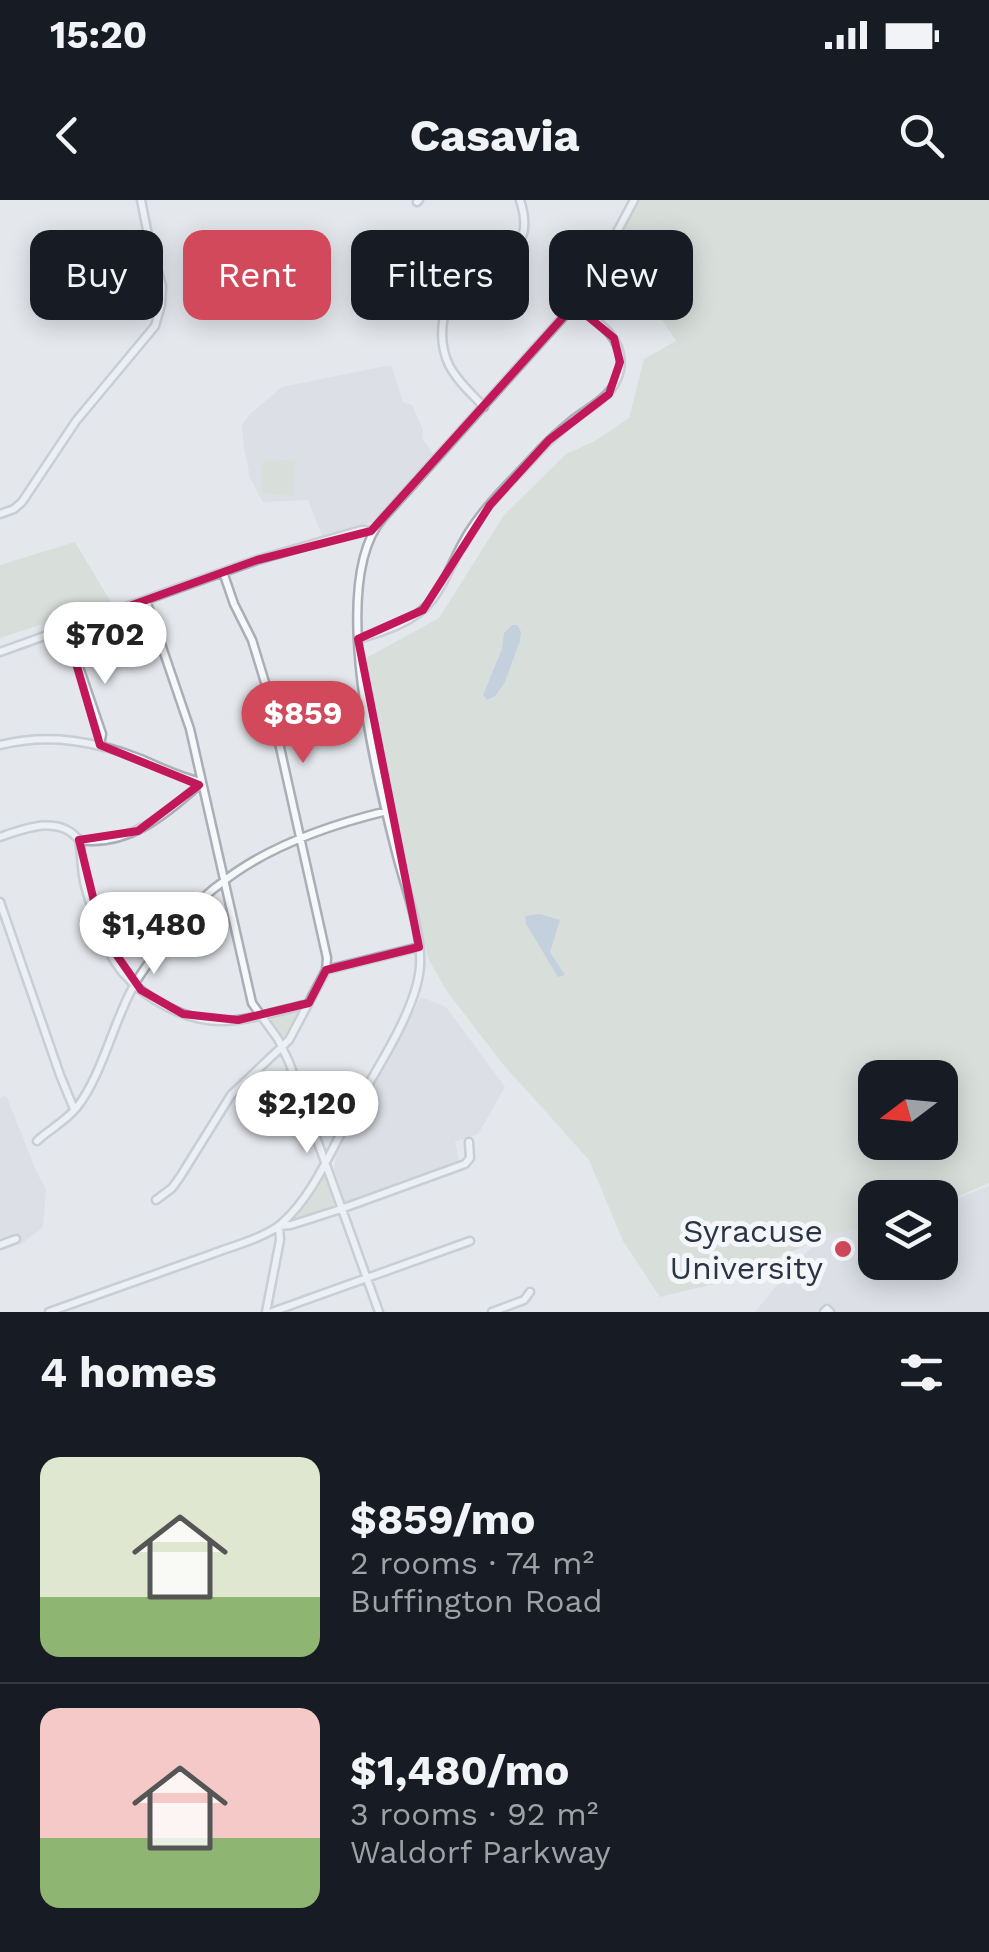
<!DOCTYPE html>
<html lang="en">
<head>
<meta charset="utf-8">
<style>
  :root { --surface:#171b24; --page:#20242c; --text:#f1f3f6; --muted:#9ea1a6; --line:#363941; --accent:#d1495b }
  body { margin:0; font-family:"Work Sans",sans-serif; background:var(--page); color:var(--text); height:100vh; display:flex; flex-direction:column; font-size:38px; white-space:nowrap }
  * { box-sizing:border-box; margin:0 }
  p { font-size:32px; color:var(--muted) }
  .icon { flex:none; width:55px; height:55px; fill:none; stroke:currentColor; stroke-width:2; stroke-linecap:round; stroke-linejoin:round }
  .map { position:relative; height:1112px; overflow:hidden }
  .drawer { display:flex; flex-direction:column; background:var(--surface); flex:1 }
  .drawer>* { flex:none }
  .top-card { position:absolute; left:30px; top:30px; width:930px; height:90px; display:flex; gap:20px }
  .needle { width:65px; rotate:254deg }
  .tools { position:absolute; left:858px; top:860px; display:grid; gap:20px }
  .tools a { display:grid; place-items:center; width:100px; height:100px; border-radius:20px; background:var(--surface); box-shadow:0 5px 25px #0003; font-size:50px }
  .price { position:absolute; translate:-50% -85px; padding:0 22px; border-radius:35px; background:#fff; color:#222; font-size:32px; line-height:65px; filter:drop-shadow(0 2px 5px #0008) }
  .price::after { content:''; position:absolute; left:50%; top:60px; width:30px; height:22px; margin-left:-15px; background:inherit; clip-path:polygon(0 0,100% 0,50% 100%) }
  .price.on { background:var(--accent); color:#fff }
  ul { padding:0; list-style:none }
  li { display:flex; align-items:center; gap:30px; height:250px; padding:0 40px }
  li+li { border-top:2px solid var(--line) }
  li span { display:grid; place-items:center; flex:none; width:280px; height:200px; border-radius:20px; color:#555 }
  li>.icon { margin-inline-start:auto }
  span .icon { width:120px; height:120px; fill:#fffc; stroke-width:1 }
  li b { font-size:42px }
  h2 { display:flex; justify-content:space-between; align-items:center; height:120px; padding:0 40px; font-size:42px }
  .tag { padding:0 35px; border-radius:20px; background:var(--surface); box-shadow:0 5px 25px #0003; font-size:35px; line-height:90px }
  .tag.on { background:var(--accent); color:#fff }
  .status { display:flex; justify-content:space-between; align-items:center; height:70px; padding:0 50px; background:var(--surface); direction:ltr }
  .status svg { height:28px; fill:currentColor }
  header { display:flex; justify-content:space-between; align-items:center; height:130px; padding:0 40px; background:var(--surface); font-size:45px; font-weight:700 }
  .map>svg:first-child { display:block }
  .built { fill:#d2d6de }
  .green { fill:#c9d6c5; fill-rule:evenodd }
  .water { fill:#9fb4cc }
  .lines { fill:none; stroke-linecap:round; stroke-linejoin:round }
  .minor-casing { stroke:#a9aeb7; stroke-width:11 }
  .minor { stroke:#f7f8fa; stroke-width:6 }
  .marked { fill:none; stroke:#c2185b; stroke-width:8; stroke-linejoin:round }
  .poi-dot { fill:#d1495b; stroke:#f4f6f9; stroke-width:4 }
  .labels { text-anchor:middle; stroke-width:10; stroke-linejoin:round; paint-order:stroke }
  .poi-label { font-size:32px; fill:#2b3445; stroke:#f4f6f9; text-anchor:end }
</style>
</head>
<body>
<div class="status"><b>15:20</b><svg viewBox="0 0 49 12"><path d="M0 12V9h3v3zM5 12V6h3v6zM10 12V3h3v9zM15 12V0h3v12zM26 1h20v11H26zM47 4h2v5h-2z"/></svg></div>
<header><svg class="icon" aria-label="back" viewBox="0 0 24 24"><path d="M15 5l-7 7 7 7"/></svg>Casavia<svg class="icon" aria-label="search" viewBox="0 0 24 24"><circle cx="10" cy="10" r="6"/><path d="M15 15l6 6"/></svg></header>
<div class="map">
<svg width="989" height="1112" viewBox="0 0 989 1112">
  <rect width="100%" height="100%" fill="#e4e7ec"/>
  <path class="built" d="M 391,165 L 403,202 L 412,205 L 423,230 L 422,238 L 434,255 L 377,318 L 371,323 L 323,338 L 308,300 L 263,302 L 250,278 L 244,247 L 242,225 L 249,215 L 282,187 Z
    M 421,797 L 446,807 L 505,887 L 478,934 L 455,942 L 460,963 L 345,1002 L 334,969 L 336,953 Z
    M 6,895 L 37,973 L 46,989 L 43,1027 L 20,1045 L 17,1043 L 0,1047 L 0,898 Z
    M 989,986 L 989,1112 L 755,1112 L 796,1062 L 826,1035 L 875,1025 L 875,1062 L 940,1062 L 940,1005 Z"/>
  <path class="green" d="M 637,0 L 989,0 L 989,983 L 940,1004 L 940,998 L 875,998 L 875,1025 L 828,1035 L 730,1080 L 660,1097 L 623,1041 L 589,960 L 501,862 L 446,790 L 428,758 L 396,621 L 394,604 L 374,511 L 366,458 L 439,418 L 504,315 L 566,254 L 595,241 L 629,218 L 644,159 L 676,141 L 656,110 L 628,116 L 596,86 ZM 875,878 L 940,878 L 940,942 L 875,942 Z
    M 267,259 L 295,261 L 293,296 L 262,293 L 262,264 Z
    M 75,342 L 111,402 L 0,438 L 0,365 Z
    M 298,811 L 300,813 L 285,839 L 281,838 L 269,822 L 270,817 Z
    M 324,973 L 335,1006 L 290,1020 L 305,1004 Z"/>
  <path class="water" d="M 512,425 L 517,425 L 521,432 L 520,441 L 504,484 L 495,496 L 487,500 L 483,495 L 502,449 L 504,433 Z
    M 540,714 L 560,720 L 550,752 L 565,775 L 558,777 L 526,724 L 525,716 Z"/>
  <g class="lines">
    <g class="minor-casing">
      <path id="minor" d="M 417,2 L 419,0
        M 484,207 C 472,194 457,181 449,165 C 436,138 442,99 464,78 C 492,51 539,58 520,0
        M 0,314 L 14,309 L 22,302 L 76,221 L 155,126 L 161,105 L 162,86 L 148,35 L 141,0
        M 146,400 L 190,529 L 252,803 L 278,839 L 289,862 L 379,1112
        M 66,429 L 102,534 L 100,545
        M 358,439 C 383,432 415,422 432,400 C 447,380 455,354 469,332 C 488,302 516,277 540,250 C 550,239 562,229 574,219 C 593,205 614,196 620,170 C 626,138 596,120 574,105
        M 0,452 L 257,360 L 362,330 L 371,331
        M 0,545 C 49,533 95,541 141,559 C 161,568 180,577 201,582
        M 0,637 C 26,628 59,615 79,640 C 129,647 166,614 201,583
        M 79,640 C 82,656 81,671 85,686 C 93,714 104,749 122,772 C 146,800 187,822 224,821 C 252,820 281,810 308,804
        M 0,702 L 60,875 L 74,909
        M 326,770 L 419,747
        M 37,941 C 50,929 66,921 77,907 C 101,877 113,824 132,789 C 141,771 155,755 167,739 C 183,719 199,699 220,684 C 267,646 329,625 387,611
        M 156,1000 L 172,988 L 180,977 L 231,895 L 289,840 L 326,770 L 327,758 L 267,489 L 252,440 L 234,404 L 223,372
        M 0,1045 L 16,1039
        M 49,1112 C 103,1093 158,1073 212,1054 C 233,1046 266,1037 281,1024 C 313,996 330,952 350,916 C 372,876 417,811 420,766 C 422,730 406,691 397,656 C 377,578 327,382 383,318 L 574,105 L 592,79 L 634,0
        M 266,1112 L 280,1040 L 279,1026 L 291,1025 L 341,1009 L 465,964 L 470,958 L 469,942
        M 272,1112 L 470,1041
        M 492,1112 L 524,1100 L 530,1092
        M 824,1112 L 827,1109 L 830,1112"/>
    </g>
    <use href="#minor" class="minor"/>
  </g>
  <path d="M0 0H989V1112H0ZM 574,105 L 614,138 L 620,162 L 609,194 L 549,240 L 490,305 L 423,410 L 358,439 L 419,747 L 326,770 L 309,803 L 238,820 L 183,814 L 141,790 L 102,734 L 79,640 L 138,631 L 199,585 L 100,545 L 66,429 L 257,360 L 371,331 Z" fill="#e4e7ec" fill-opacity=".55" fill-rule="evenodd"/>
  <path class="marked" d="M 574,105 L 614,138 L 620,162 L 609,194 L 549,240 L 490,305 L 423,410 L 358,439 L 419,747 L 326,770 L 309,803 L 238,820 L 183,814 L 141,790 L 102,734 L 79,640 L 138,631 L 199,585 L 100,545 L 66,429 L 257,360 L 371,331 Z"/>
  <circle class="poi-dot" cx="843" cy="1049" r="10"/>
  <g class="labels">
    <g class="poi-label">
      <text x="823" y="1042">Syracuse<tspan x="823" dy="37">University</tspan></text>
    </g>
  </g>
</svg>
<div class="tools">
<a><svg class="needle" viewBox="-14 -14 28 28"><path d="M0-13l5 13h-10z" fill="#e53935"/><path d="M0 13l5-13h-10z" fill="#9ea1a6"/></svg></a>
<a><svg class="icon" aria-label="layers" viewBox="0 0 24 24"><path d="M12 4l9 5-9 5-9-5zM3 14l9 5 9-5"/></svg></a>
</div>
<b class="price" style="left:105px;top:487px">$702</b>
<b class="price on" style="left:303px;top:566px">$859</b>
<b class="price" style="left:154px;top:777px">$1,480</b>
<b class="price" style="left:307px;top:956px">$2,120</b>
<div class="top-card">
<a class="tag">Buy</a>
<a class="tag on">Rent</a>
<a class="tag">Filters</a>
<a class="tag">New</a>
</div>
</div>
<section class="drawer">
<h2>4 homes<svg class="icon" aria-label="filters" viewBox="0 0 24 24"><path d="M4 7h16M4 17h16"/><circle cx="9" cy="7" r="2"/><circle cx="15" cy="17" r="2"/></svg></h2>
<ul>
<li><span style="background:linear-gradient(#dfe7d0 70%,#8fb573 0)"><svg class="icon" aria-label="home" viewBox="0 0 24 24"><path d="M3 11l9-7 9 7M6 9v11h12V9"/></svg></span><div><b>$859/mo</b><p>2 rooms · 74 m²</p><p>Buffington Road</p></div></li>
<li><span style="background:linear-gradient(#f6c9c9 65%,#8fb573 0)"><svg class="icon" aria-label="home" viewBox="0 0 24 24"><path d="M3 11l9-7 9 7M6 9v11h12V9"/></svg></span><div><b>$1,480/mo</b><p>3 rooms · 92 m²</p><p>Waldorf Parkway</p></div></li>
</ul>
</section>
</body>
</html>
